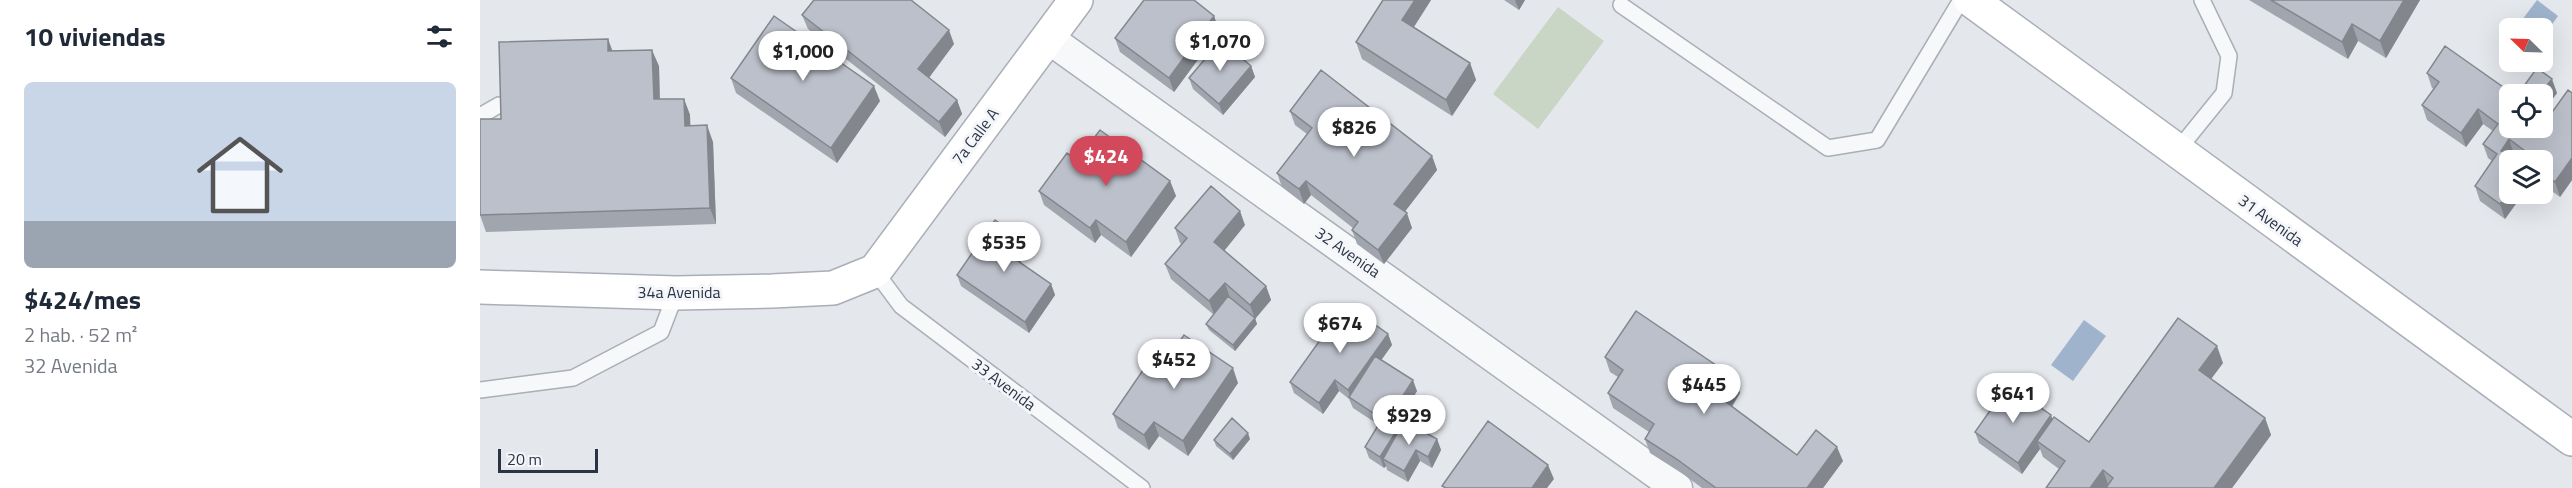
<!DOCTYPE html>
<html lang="es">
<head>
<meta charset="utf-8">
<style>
  :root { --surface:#fff; --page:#f6f6f7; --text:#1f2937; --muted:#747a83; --line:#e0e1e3; --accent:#d1495b }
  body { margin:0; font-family:"Titillium Web",sans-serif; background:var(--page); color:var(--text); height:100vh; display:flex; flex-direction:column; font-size:22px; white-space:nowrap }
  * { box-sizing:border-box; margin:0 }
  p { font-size:20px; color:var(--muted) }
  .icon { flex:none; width:33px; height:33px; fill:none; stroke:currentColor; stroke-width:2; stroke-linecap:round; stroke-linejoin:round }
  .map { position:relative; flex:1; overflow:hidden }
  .side { display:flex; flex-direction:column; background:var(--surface); width:480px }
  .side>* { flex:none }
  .needle { width:39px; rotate:293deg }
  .tools { position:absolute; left:2019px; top:18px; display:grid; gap:12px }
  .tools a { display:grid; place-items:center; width:54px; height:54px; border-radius:9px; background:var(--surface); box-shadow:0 6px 24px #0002; font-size:30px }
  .scale { position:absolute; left:18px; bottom:15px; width:100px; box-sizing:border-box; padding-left:6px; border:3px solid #2b3445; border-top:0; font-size:16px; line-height:21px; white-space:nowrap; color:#2b3445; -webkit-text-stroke:4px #f4f6f9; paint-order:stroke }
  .price { position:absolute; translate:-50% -51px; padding:0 14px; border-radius:21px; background:#fff; color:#222; font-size:20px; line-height:39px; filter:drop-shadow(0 2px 3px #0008) }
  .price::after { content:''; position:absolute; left:50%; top:36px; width:18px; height:14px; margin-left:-9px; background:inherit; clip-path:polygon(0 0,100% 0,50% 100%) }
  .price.active { background:var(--accent); color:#fff }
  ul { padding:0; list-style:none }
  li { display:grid; align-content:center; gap:12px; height:318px; padding:0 24px }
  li+li { border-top:2px solid var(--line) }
  li span { display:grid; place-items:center; height:186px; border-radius:9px; color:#555 }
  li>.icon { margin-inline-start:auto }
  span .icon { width:108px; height:108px; fill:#fffc; stroke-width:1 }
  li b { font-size:26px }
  h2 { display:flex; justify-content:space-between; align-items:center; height:72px; padding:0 24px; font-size:26px }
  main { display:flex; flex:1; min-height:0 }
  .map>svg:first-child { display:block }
  .green { fill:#c9d6c5 }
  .water { fill:#9fb4cc }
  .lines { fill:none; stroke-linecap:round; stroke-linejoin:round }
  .lane-casing { stroke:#a9aeb7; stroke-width:18 }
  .street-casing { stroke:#a9aeb7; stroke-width:33 }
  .secondary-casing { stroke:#a9aeb7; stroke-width:36 }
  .lane { stroke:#f7f8fa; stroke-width:15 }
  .street { stroke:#f7f8fa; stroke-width:30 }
  .secondary { stroke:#fff; stroke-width:33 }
  .wall { fill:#a1a5ae }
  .shaded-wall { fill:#83868d }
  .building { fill:#bbc0ca; stroke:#83868d; stroke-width:1.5 }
  .labels { text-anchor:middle; stroke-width:6; stroke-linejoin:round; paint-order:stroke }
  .street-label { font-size:16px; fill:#2b3445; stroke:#f4f6f9 }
</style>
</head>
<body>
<main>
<section class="side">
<h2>10 viviendas<svg class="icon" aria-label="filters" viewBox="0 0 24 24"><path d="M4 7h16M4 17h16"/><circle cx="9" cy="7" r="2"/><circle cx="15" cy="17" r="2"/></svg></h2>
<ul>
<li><span style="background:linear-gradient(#c9d6e8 75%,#9aa5b1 0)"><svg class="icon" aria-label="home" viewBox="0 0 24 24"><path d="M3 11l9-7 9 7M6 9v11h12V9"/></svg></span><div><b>$424/mes</b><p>2 hab. · 52 m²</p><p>32 Avenida</p></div></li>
</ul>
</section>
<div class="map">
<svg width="2092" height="488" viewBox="0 0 2092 488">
  <rect width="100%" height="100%" fill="#e4e7ec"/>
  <path class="green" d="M 1078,7 L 1124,41 L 1058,129 L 1013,94 Z"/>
  <path class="water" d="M 2057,0 L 2078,16 L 2063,37 L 2062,28 L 2036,28 Z
    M 1604,320 L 1626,336 L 1593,381 L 1571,365 Z"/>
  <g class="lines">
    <g class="lane-casing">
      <path id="lane" d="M 1141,5 L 1348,148 L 1397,140 L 1481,0
        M 0,116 L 19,105
        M 1697,151 L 1744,93 L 1749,56 L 1722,0
        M 395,271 L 421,306 L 662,488
        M 0,390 L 93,378 L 181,332 L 196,293"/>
    </g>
    <g class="street-casing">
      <path id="street" d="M 568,38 L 1197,488"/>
    </g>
    <g class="secondary-casing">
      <path id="secondary" d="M 1491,0 L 2092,439
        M 0,287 L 196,293 L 292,291 L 353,288 L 395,271 L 596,0"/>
    </g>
    <use href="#lane" class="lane"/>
    <use href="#street" class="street"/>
    <use href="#secondary" class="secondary"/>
  </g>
  <path class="wall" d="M 903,0 L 951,0 L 934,27 L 990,63 L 996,80 L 972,116 L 882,59 L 876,42 Z
    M 1024,0 L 1045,0 L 1039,10 Z
    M 1769,0 L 1940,0 L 1906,58 L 1878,41 L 1868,59 Z
    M 322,15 L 474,44 L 449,78 L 477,100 L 482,114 L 465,137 L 328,29 Z
    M 734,16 L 739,31 L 694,92 L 640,52 L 635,38 Z
    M 128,39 L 132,51 L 179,66 L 180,99 L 204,99 L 210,115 L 210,126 L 233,142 L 236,224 L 6,232 L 0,215 L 21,119 Z
    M 771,66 L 775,77 L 743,115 L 713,89 L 709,78 Z
    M 1947,73 L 2030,128 L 2062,94 L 2077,93 L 2067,107 L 2073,111 L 2092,93 L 2092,180 L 2080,197 L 2062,184 L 2062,160 L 2041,160 L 2040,158 L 2034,154 L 2031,158 L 2030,194 L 2043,194 L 2025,219 L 2000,201 L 1995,186 L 2012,161 L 2008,158 L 2003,144 L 2013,131 L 2003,124 L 1986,147 L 1947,120 L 1942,105 L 1954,89 L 1952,88 Z
    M 251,78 L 400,101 L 357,163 L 256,93 Z
    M 810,111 L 952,156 L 957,170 L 925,211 L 932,228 L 904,264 L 877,244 L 872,230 L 873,228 L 831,195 L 824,204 L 802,187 L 797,173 L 827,134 L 815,125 Z
    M 597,161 L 690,181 L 696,196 L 651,257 L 621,235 L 615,243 L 564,205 L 559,191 Z
    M 765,225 L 744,251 L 786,286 L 791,300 L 775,319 L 777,324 L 755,351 L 729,330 L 726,324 L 734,315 L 691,279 L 685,264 L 702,244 L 700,243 L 695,228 Z
    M 548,251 L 540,263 L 571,284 L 575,295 L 549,333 L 481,286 L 477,275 Z
    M 908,334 L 912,345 L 901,360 L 937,391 L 915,424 L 920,429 L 957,439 L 961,450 L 952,468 L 940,461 L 928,482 L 907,470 L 906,466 L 904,468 L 889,458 L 885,447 L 899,425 L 873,408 L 869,399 L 859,391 L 843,414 L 814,393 L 810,382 Z
    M 1125,357 L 1255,378 L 1260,393 L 1252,407 L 1317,455 L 1363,461 L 1343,488 L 1222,488 L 1203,474 L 1170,453 L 1165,439 L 1169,432 L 1133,408 L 1128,393 L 1138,377 L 1130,372 Z
    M 685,362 L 758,383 L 708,456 L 679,436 L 669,450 L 638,428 L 633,414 Z
    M 1743,363 L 1731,379 L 1785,418 L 1791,435 L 1752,488 L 1566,488 L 1579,469 L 1563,457 L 1560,449 L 1542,474 L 1499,443 L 1495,432 L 1573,419 L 1609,442 Z
    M 770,439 L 753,460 L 736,446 L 734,440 Z"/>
  <path class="shaded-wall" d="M 935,0 L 951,0 L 928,36 L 922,20 Z
    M 1035,0 L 1045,0 L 1039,10 Z
    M 1924,0 L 1940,0 L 1906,58 L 1900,41 Z
    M 734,16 L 739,31 L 694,92 L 689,78 Z
    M 1872,24 L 1878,41 L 1868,59 L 1862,42 Z
    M 469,30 L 474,44 L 444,84 L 438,69 Z
    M 128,39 L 134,55 L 128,51 Z
    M 172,50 L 179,66 L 180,116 L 174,99 Z
    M 990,63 L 996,80 L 972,116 L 966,100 Z
    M 771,66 L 775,77 L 743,115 L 739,104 Z
    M 2072,79 L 2077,93 L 2062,113 L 2062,94 L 2060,94 Z
    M 394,86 L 400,101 L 357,163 L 351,148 Z
    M 204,99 L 210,115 L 211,142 L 205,126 Z
    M 477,100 L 482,114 L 465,137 L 459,122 Z
    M 1998,109 L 2003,124 L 1986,147 L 1981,133 Z
    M 227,125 L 233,142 L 236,224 L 230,208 Z
    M 2029,139 L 2034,154 L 2026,165 L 2021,151 Z
    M 952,156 L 957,170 L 920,218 L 914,204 Z
    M 2092,158 L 2092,180 L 2080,197 L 2075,182 Z
    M 690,181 L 696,196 L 651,257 L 646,242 Z
    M 826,181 L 831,195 L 824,204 L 819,189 Z
    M 2030,191 L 2030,194 L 2043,194 L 2025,219 L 2020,204 Z
    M 760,211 L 765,225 L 739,257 L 734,242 Z
    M 927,213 L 932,228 L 904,264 L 898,250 Z
    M 616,220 L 621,235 L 615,243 L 610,228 Z
    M 544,240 L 548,251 L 536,268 L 532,257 Z
    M 745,283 L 750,298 L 735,316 L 729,301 Z
    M 571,284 L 575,295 L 549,333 L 545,322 Z
    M 786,286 L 791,300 L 775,319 L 770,305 Z
    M 775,318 L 777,324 L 755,351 L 753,345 Z
    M 908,334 L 912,345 L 873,400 L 871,399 L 868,390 Z
    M 1737,346 L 1743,363 L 1725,387 L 1719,370 Z
    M 753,368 L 758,383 L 708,456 L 703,441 Z
    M 1255,378 L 1260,393 L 1247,414 L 1242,399 Z
    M 855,380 L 859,391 L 843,414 L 839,403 Z
    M 933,380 L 937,391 L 912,431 L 908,419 Z
    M 1571,415 L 1575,426 L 1557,441 L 1560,449 L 1542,474 L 1538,463 Z
    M 1785,418 L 1791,435 L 1752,488 L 1734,488 Z
    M 674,422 L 679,436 L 669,450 L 664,435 Z
    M 919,427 L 923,438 L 903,459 L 906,466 L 904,468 L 900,457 Z
    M 768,433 L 770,439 L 753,460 L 750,454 Z
    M 957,439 L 961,450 L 952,468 L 948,457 Z
    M 1357,447 L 1363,461 L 1343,488 L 1327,488 Z
    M 936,450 L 940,461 L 928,482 L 924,471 Z
    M 1068,465 L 1074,479 L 1067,488 L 1052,488 Z
    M 1623,470 L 1629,487 L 1628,488 L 1610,488 Z"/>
  <path class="building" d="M 334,0 L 431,0 L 469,30 L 438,69 L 477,100 L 459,122 L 322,15 Z
    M 664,0 L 714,0 L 734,16 L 689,78 L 635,38 Z
    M 903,0 L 935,0 L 922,20 L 990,63 L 966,100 L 876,42 Z
    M 1791,0 L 1924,0 L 1900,41 L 1872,24 L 1862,42 Z
    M 294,16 L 394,86 L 351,148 L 251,78 Z
    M 128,39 L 128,51 L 172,50 L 174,99 L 204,99 L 205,126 L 227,125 L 230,208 L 0,215 L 0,119 L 21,119 L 19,42 Z
    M 741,40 L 771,66 L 739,104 L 709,78 Z
    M 1965,46 L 2033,94 L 2030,94 L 2030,128 L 2062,128 L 2062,103 L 2073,111 L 2088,90 L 2092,93 L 2092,158 L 2075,182 L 2062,174 L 2062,160 L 2044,160 L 2040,158 L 2045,151 L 2029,139 L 2021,151 L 2035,160 L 2030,160 L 2030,191 L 2020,204 L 1995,186 L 2017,154 L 2003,144 L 2018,124 L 1998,109 L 1981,133 L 1942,105 L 1959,82 L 1947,73 Z
    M 2057,68 L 2072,79 L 2060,94 L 2038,94 Z
    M 841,70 L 952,156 L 914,204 L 927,213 L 898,250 L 872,230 L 878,222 L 826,181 L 819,189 L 797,173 L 832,128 L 810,111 Z
    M 620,130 L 690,181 L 646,242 L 616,220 L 610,228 L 559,191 L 587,153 L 597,161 Z
    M 731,186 L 760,211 L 734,242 L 786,286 L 770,305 L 745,283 L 729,301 L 685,264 L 707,238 L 695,228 Z
    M 515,220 L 544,240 L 532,257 L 571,284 L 545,322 L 477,275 Z
    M 748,296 L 775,318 L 753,345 L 726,324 Z
    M 866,304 L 908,334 L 868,390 L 855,380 L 839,403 L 810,382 Z
    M 1156,311 L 1255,378 L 1242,399 L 1317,455 L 1336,430 L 1357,447 L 1327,488 L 1236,488 L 1198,460 L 1165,439 L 1174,424 L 1128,393 L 1143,370 L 1125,357 Z
    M 1698,318 L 1737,346 L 1719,370 L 1785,418 L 1734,488 L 1626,488 L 1633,478 L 1623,470 L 1610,488 L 1566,488 L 1585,461 L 1557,441 L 1574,417 L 1609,442 Z
    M 704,335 L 753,368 L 703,441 L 674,422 L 664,435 L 633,414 L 674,354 L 685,362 Z
    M 895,356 L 933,380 L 908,419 L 919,427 L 900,457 L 885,447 L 902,419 L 869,397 Z
    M 1528,385 L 1571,415 L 1538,463 L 1495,432 Z
    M 752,418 L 768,433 L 750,454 L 734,440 Z
    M 924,421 L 957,439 L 948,457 L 936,450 L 924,471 L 903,459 Z
    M 1008,421 L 1068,465 L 1052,488 L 966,488 L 962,486 Z"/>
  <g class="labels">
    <g class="street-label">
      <text transform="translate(495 136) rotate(-53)" y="6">7a Calle A</text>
      <text transform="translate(1791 220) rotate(36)" y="6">31 Avenida</text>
      <text transform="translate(868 252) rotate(35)" y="6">32 Avenida</text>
      <text x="199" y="298">34a Avenida</text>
      <text transform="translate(524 384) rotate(37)" y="6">33 Avenida</text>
    </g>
  </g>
</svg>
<div class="tools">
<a><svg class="needle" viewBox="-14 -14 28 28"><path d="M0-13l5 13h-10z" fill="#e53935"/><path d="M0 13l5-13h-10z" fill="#747a83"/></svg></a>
<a><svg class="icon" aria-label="locate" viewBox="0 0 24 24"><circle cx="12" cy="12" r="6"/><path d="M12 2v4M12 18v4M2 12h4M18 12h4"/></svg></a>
<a><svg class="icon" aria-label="layers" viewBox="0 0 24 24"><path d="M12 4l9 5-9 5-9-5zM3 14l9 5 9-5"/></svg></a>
</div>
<div class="scale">20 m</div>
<b class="price" style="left:740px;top:72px">$1,070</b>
<b class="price" style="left:323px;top:82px">$1,000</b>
<b class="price" style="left:874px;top:158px">$826</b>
<b class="price active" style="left:626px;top:187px">$424</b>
<b class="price" style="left:524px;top:273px">$535</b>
<b class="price" style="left:860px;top:354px">$674</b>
<b class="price" style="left:694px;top:390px">$452</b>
<b class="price" style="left:1224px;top:415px">$445</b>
<b class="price" style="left:1533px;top:424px">$641</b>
<b class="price" style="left:929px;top:446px">$929</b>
</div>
</main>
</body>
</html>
